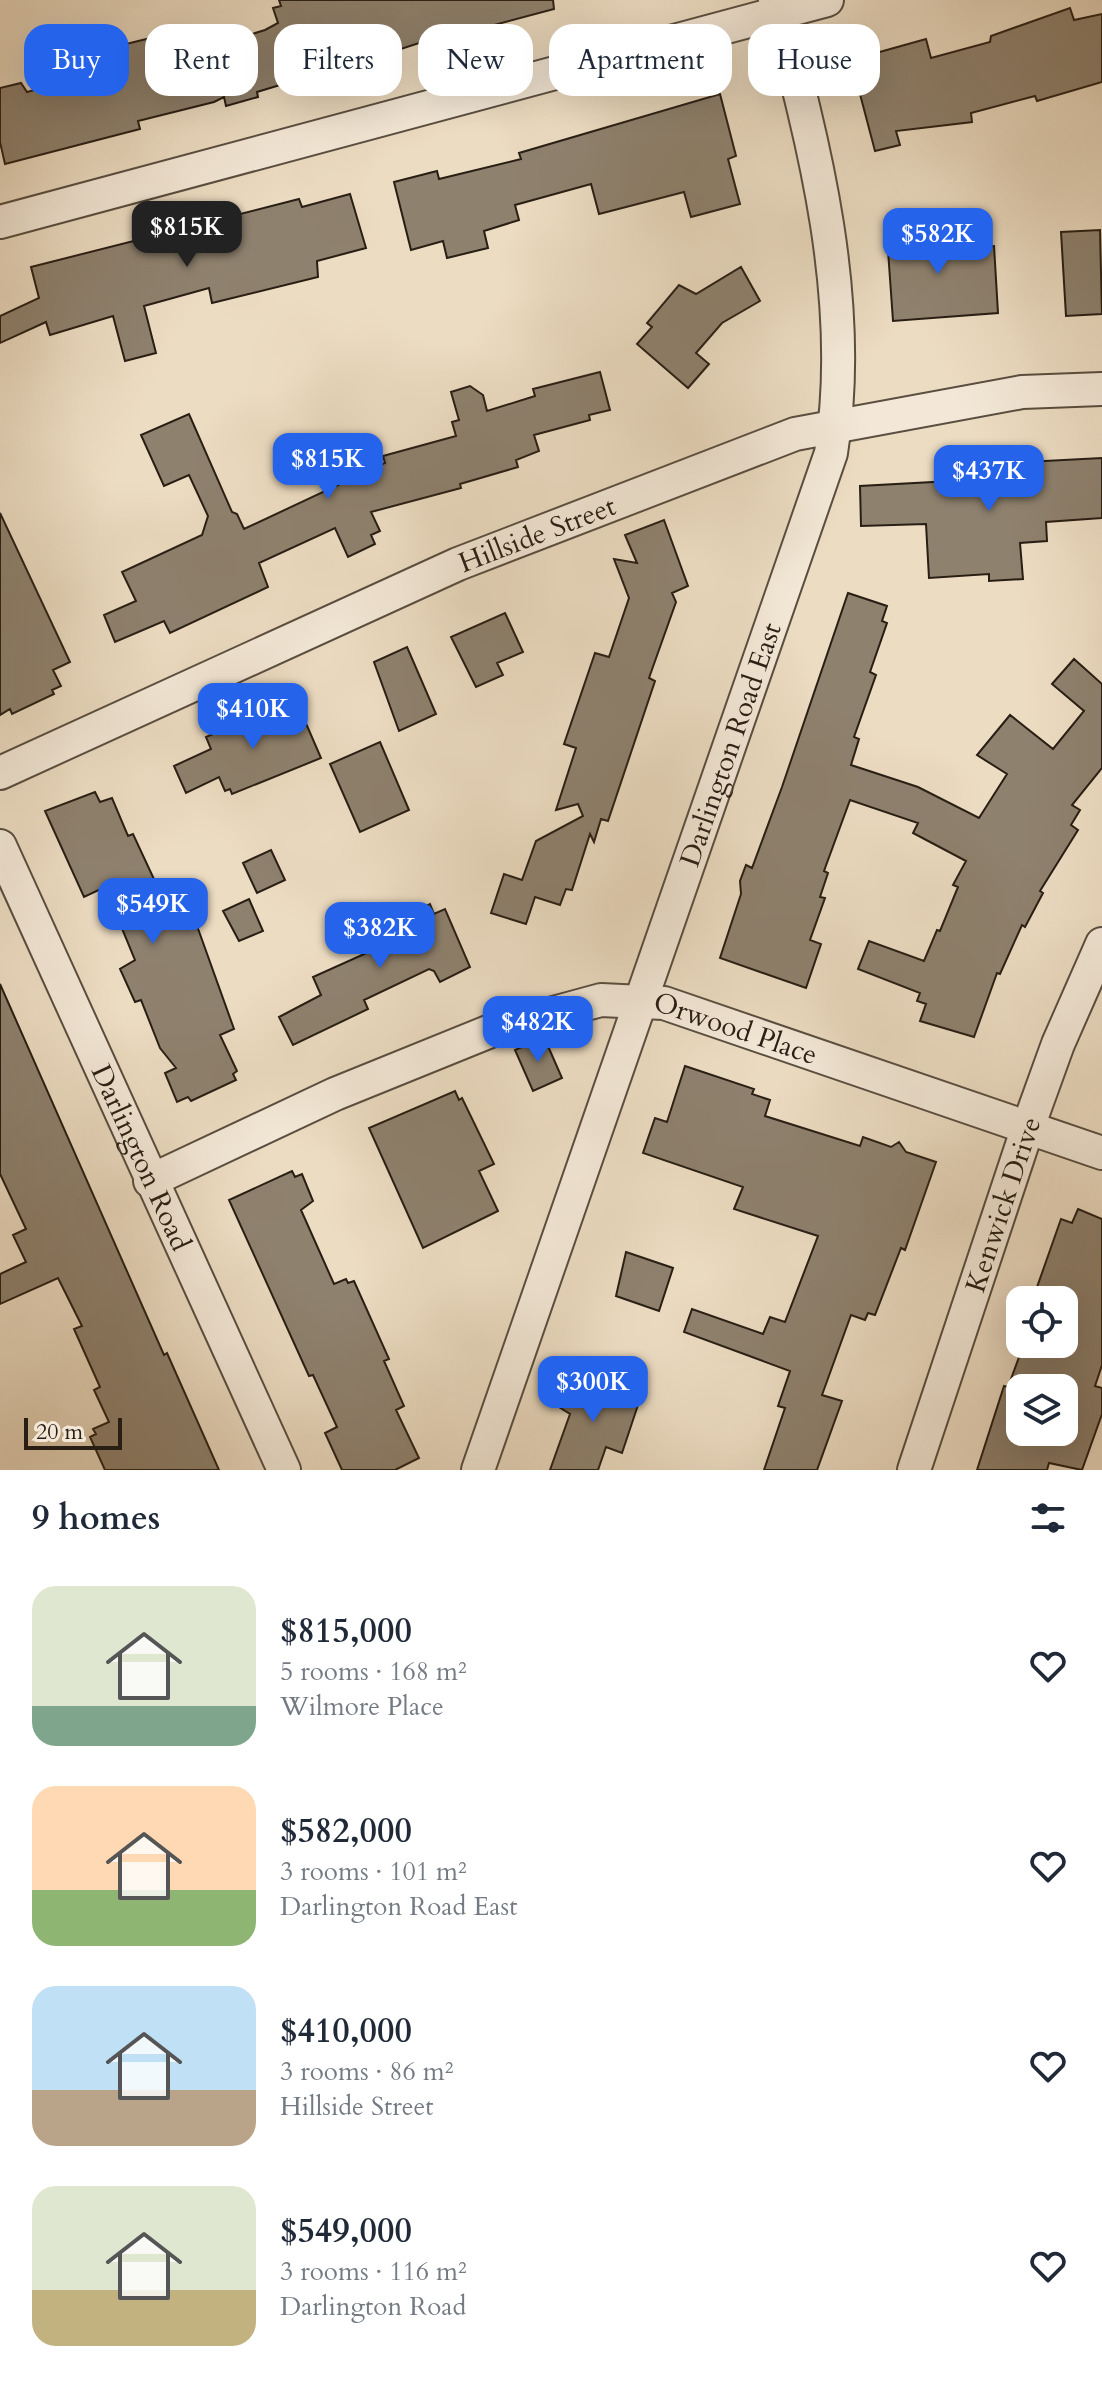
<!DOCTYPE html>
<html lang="en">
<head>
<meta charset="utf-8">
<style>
  :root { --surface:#fff; --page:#f2f2f3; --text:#1f2937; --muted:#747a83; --accent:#2563eb }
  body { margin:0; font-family:Cardo,serif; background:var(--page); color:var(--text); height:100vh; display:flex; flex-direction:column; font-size:30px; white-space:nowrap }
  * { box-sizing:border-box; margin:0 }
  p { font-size:26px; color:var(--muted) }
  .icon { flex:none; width:44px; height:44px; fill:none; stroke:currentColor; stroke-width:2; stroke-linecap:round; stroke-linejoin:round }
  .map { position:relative; height:1470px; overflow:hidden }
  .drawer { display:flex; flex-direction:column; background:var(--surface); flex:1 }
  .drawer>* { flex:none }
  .hud { position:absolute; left:24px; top:24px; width:1054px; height:72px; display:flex; gap:16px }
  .tools { position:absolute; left:1006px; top:1286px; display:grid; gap:16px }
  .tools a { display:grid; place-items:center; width:72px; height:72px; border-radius:16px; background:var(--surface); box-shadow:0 8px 32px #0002; font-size:40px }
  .scale { position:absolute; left:24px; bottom:20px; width:98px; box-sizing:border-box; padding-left:8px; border:4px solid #281e14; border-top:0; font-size:22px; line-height:28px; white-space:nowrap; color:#281e14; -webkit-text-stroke:6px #f3e8d7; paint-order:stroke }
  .price { position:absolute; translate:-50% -68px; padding:0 18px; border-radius:16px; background:var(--accent); color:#fff; font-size:26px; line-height:52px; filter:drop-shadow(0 2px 4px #0008) }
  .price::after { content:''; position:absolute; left:50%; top:48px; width:24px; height:18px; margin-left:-12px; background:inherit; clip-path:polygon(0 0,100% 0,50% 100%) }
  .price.on { background:#222; color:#fff }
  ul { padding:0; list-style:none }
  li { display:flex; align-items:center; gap:24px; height:200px; padding:0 32px }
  li span { display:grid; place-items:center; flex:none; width:224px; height:160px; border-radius:24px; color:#555 }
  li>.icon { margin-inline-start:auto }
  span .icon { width:96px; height:96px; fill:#fffc; stroke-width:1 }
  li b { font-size:34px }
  h2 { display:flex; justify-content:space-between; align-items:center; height:96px; padding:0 32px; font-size:34px }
  .tag { padding:0 28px; border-radius:24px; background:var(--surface); box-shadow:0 8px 32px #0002; font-size:28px; line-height:72px }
  .tag.on { background:var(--accent); color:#fff }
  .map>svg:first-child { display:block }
  .building { fill:#8e816e; stroke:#281e14; stroke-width:2; fill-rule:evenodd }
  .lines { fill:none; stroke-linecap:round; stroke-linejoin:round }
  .street-casing { stroke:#594e40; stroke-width:36 }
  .street { stroke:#f3e8d7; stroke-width:32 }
  .labels { text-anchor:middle; stroke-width:6; stroke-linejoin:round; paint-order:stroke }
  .street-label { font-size:28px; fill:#281e14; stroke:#f3e8d7 }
</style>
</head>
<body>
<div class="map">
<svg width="1102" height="1470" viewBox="0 0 1102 1470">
  <rect width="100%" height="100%" fill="#ecdcc2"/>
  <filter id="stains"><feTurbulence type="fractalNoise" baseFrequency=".0025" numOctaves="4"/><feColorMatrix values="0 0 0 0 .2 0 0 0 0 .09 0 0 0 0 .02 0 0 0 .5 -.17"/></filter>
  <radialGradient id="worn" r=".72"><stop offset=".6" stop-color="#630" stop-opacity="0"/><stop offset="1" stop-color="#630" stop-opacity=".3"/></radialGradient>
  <path class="building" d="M 279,0 L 553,0 L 554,9 L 457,35 L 456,31 L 367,60 L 363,59 L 361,51 L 313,65 L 316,74 L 257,92 L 258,97 L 226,106 L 224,97 L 214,102 L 138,121 L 140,129 L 5,164 L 0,142 L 0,88 L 21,83 L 27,92 L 92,74 L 83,43 L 114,34 L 118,46 L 191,28 L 200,50 L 265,30 L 278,23 L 273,8 L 281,6 Z
    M 1070,8 L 1074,20 L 1102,14 L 1102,82 L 1037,101 L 1035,96 L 971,113 L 972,122 L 896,131 L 900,145 L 875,151 L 851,60 L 926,39 L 931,58 L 990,42 L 991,36 Z
    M 720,94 L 736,156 L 728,159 L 740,204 L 691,217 L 684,192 L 599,214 L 591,184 L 515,205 L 519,220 L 484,231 L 488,248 L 447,258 L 443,241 L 411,250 L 394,182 L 437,171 L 439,179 L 521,159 L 519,153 Z
    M 350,194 L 366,248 L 317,261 L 318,277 L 212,303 L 209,288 L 144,306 L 156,353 L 125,361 L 113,316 L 50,335 L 46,322 L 0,343 L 0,316 L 39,298 L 31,267 L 299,199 L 302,207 Z
    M 923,219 L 929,250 L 994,246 L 998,313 L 893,321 L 886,222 Z
    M 1100,230 L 1102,314 L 1066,316 L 1061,232 Z
    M 741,267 L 760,301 L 722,323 L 696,353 L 709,364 L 688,388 L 637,344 L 652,327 L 647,323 L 679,285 L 696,294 Z
    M 600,372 L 610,410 L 589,415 L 590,420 L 534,435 L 539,451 L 516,460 L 518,467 L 460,484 L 461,488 L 371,512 L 380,531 L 371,535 L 375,544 L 348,557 L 335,528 L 259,563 L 268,587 L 170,633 L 164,621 L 115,642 L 104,615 L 136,601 L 122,572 L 202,535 L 208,516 L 189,475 L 164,486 L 141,435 L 189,414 L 232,512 L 237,514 L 244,529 L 385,463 L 383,456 L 456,436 L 452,422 L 459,420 L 451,392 L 470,386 L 483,395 L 487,411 L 535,396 L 533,389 Z
    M 1102,458 L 1102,518 L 1046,522 L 1047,541 L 1020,543 L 1023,579 L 989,581 L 989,574 L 929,578 L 926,524 L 861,526 L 860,486 L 988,479 L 987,464 Z
    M 0,513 L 70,662 L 53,670 L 61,686 L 52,690 L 54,694 L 12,714 L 10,709 L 0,715 Z
    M 664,520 L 688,586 L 672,593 L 676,602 L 649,678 L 655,681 L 608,821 L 601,819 L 594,842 L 590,834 L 572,890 L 566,889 L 560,905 L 535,897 L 526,924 L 491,913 L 504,874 L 522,880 L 536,841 L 583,816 L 578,804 L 556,810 L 576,748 L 564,744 L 595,653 L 609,657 L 629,598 L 614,559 L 637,563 L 625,535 Z
    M 848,593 L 887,606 L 882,621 L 887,623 L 870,672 L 876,675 L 854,737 L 859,739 L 851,765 L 918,787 L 979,818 L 1007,774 L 977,755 L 1010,715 L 1053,749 L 1084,711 L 1052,684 L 1074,659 L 1102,684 L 1102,768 L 1072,805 L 1080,810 L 1071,825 L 1078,830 L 1040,891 L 1043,893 L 1025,927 L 1022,925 L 1000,974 L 997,973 L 974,1037 L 920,1021 L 926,1004 L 917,1001 L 920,993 L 858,969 L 869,941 L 924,961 L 937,930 L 940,931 L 958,887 L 953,885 L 966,861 L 913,833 L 918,823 L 850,800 L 824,871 L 828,873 L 820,897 L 825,898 L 810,940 L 821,944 L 806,988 L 720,958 L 741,894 L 740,881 L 746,865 L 752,868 L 782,787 Z
    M 505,613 L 523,652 L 497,663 L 503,675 L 476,687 L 451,637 Z
    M 407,647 L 436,714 L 399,731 L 374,662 Z
    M 295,698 L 321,758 L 232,794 L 230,789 L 225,791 L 219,777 L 186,793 L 174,766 L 211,749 L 206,737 Z
    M 380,742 L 409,810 L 360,832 L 330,764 Z
    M 95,792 L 100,802 L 112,798 L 128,836 L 133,834 L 159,890 L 171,884 L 189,926 L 196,923 L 234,1029 L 220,1035 L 237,1071 L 233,1074 L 236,1080 L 191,1101 L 188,1097 L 177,1102 L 165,1073 L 176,1068 L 160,1048 L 141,1000 L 135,1002 L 120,969 L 135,960 L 105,887 L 84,897 L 45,811 Z
    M 271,850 L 285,880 L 257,893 L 243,863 Z
    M 249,899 L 263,931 L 239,941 L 223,911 Z
    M 430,904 L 434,914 L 445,909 L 470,967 L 440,982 L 434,971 L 429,969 L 364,1000 L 368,1009 L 293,1045 L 279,1017 L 321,995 L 313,977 L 371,951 L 364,935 Z
    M 0,984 L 164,1355 L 167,1353 L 219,1470 L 105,1470 L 90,1437 L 96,1434 L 93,1429 L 109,1422 L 94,1390 L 100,1387 L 74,1329 L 82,1326 L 58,1278 L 0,1304 L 0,1274 L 26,1262 L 13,1235 L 26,1229 L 0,1174 Z
    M 544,1037 L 562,1078 L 533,1091 L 515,1050 Z
    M 685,1066 L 754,1089 L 752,1094 L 770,1100 L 765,1116 L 860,1146 L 863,1137 L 891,1147 L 899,1142 L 906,1152 L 936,1162 L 905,1250 L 901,1248 L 875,1315 L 868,1313 L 865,1320 L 851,1315 L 822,1395 L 842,1401 L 817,1470 L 764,1470 L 785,1408 L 778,1406 L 790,1371 L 684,1332 L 692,1309 L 763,1334 L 770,1317 L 785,1322 L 818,1236 L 734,1209 L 743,1187 L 643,1153 L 655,1118 L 667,1122 Z
    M 455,1091 L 459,1100 L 462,1098 L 494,1164 L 479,1171 L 498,1211 L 423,1248 L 369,1128 Z
    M 292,1171 L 295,1177 L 302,1174 L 313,1201 L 301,1210 L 334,1284 L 346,1279 L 348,1283 L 354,1281 L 389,1359 L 384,1361 L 404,1406 L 396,1410 L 419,1458 L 395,1470 L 342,1470 L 325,1433 L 337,1427 L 313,1375 L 309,1376 L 229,1200 Z
    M 1078,1209 L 1102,1219 L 1102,1365 L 1095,1386 L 1102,1388 L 1102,1414 L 1082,1470 L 1049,1463 L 1047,1470 L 977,1470 L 1004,1386 L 1008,1387 L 1022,1349 L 1027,1351 L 1030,1344 L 1064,1344 L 1064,1300 L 1036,1290 L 1061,1219 L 1072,1223 ZM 1020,1388 L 1064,1388 L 1064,1432 L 1020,1432 Z
    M 626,1252 L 673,1268 L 659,1311 L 616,1296 Z
    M 569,1376 L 616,1388 L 615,1391 L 640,1399 L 622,1453 L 606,1447 L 598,1470 L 550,1470 L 570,1414 L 559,1407 Z"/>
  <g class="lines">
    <g class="street-casing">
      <g id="street">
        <path d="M 0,222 L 827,0"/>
        <path id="s1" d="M 0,773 L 458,564 L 795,434 L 1022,392 L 1102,389"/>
        <path id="s2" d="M 0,846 L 284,1470"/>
        <path id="s3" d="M 150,1181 L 335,1094 L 498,1028 L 601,1000 L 664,1003 L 1102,1153"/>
        <path id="s4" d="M 478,1470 L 831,453 C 855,303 815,144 775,0"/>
        <path id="s5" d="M 914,1470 L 1028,1127 L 1058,1044 L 1102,944"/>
      </g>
    </g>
    <use href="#street" class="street"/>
  </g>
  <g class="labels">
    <g class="street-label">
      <text dy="10" stroke="none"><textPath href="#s1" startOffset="588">Hillside Street</textPath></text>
      <text dy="10" stroke="none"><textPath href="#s4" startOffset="768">Darlington Road East</textPath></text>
      <text dy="10" stroke="none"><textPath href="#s3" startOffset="626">Orwood Place</textPath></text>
      <text dy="10" stroke="none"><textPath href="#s2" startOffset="342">Darlington Road</textPath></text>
      <text dy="10" stroke="none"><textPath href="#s5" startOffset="280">Kenwick Drive</textPath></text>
    </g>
  </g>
  <rect width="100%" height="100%" filter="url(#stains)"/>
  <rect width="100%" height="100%" fill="url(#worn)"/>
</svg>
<div class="tools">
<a><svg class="icon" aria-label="locate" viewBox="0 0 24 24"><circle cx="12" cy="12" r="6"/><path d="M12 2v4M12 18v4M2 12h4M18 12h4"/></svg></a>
<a><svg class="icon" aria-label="layers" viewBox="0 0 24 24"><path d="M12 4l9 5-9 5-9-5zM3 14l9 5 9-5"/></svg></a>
</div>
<div class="scale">20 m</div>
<b class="price on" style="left:187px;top:269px">$815K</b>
<b class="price" style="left:938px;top:276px">$582K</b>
<b class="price" style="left:328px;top:501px">$815K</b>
<b class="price" style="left:989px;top:513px">$437K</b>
<b class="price" style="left:253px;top:751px">$410K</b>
<b class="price" style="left:153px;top:946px">$549K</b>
<b class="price" style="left:380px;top:970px">$382K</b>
<b class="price" style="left:538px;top:1064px">$482K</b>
<b class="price" style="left:593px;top:1424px">$300K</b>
<div class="hud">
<a class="tag on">Buy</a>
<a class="tag">Rent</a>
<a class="tag">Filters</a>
<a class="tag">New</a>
<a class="tag">Apartment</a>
<a class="tag">House</a>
</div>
</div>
<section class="drawer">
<h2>9 homes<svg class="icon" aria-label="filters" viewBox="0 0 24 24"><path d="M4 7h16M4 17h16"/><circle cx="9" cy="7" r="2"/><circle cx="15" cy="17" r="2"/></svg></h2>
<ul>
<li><span style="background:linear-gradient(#dfe7d0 75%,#7fa58c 0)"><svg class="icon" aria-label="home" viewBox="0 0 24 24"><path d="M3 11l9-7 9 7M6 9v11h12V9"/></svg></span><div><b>$815,000</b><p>5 rooms · 168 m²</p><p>Wilmore Place</p></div><svg class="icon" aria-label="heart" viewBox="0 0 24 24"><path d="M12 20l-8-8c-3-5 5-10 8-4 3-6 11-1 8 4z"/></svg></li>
<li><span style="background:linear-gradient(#ffd9b3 65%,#8fb573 0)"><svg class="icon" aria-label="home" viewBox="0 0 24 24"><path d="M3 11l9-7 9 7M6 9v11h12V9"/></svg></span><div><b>$582,000</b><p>3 rooms · 101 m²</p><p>Darlington Road East</p></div><svg class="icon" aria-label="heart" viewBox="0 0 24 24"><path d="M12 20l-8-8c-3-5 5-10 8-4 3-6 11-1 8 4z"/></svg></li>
<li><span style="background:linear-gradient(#bfe0f5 65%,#b9a48a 0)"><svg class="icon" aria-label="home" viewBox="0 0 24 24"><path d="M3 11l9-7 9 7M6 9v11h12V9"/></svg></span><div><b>$410,000</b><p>3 rooms · 86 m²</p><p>Hillside Street</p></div><svg class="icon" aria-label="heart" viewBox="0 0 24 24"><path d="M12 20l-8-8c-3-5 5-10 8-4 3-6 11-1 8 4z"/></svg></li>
<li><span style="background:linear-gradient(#dfe7d0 65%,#c2b280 0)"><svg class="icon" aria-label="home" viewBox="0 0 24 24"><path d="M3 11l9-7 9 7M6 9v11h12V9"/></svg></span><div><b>$549,000</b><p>3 rooms · 116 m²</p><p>Darlington Road</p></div><svg class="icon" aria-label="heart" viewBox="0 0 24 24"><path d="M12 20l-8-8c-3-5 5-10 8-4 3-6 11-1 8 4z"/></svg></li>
</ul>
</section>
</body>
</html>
